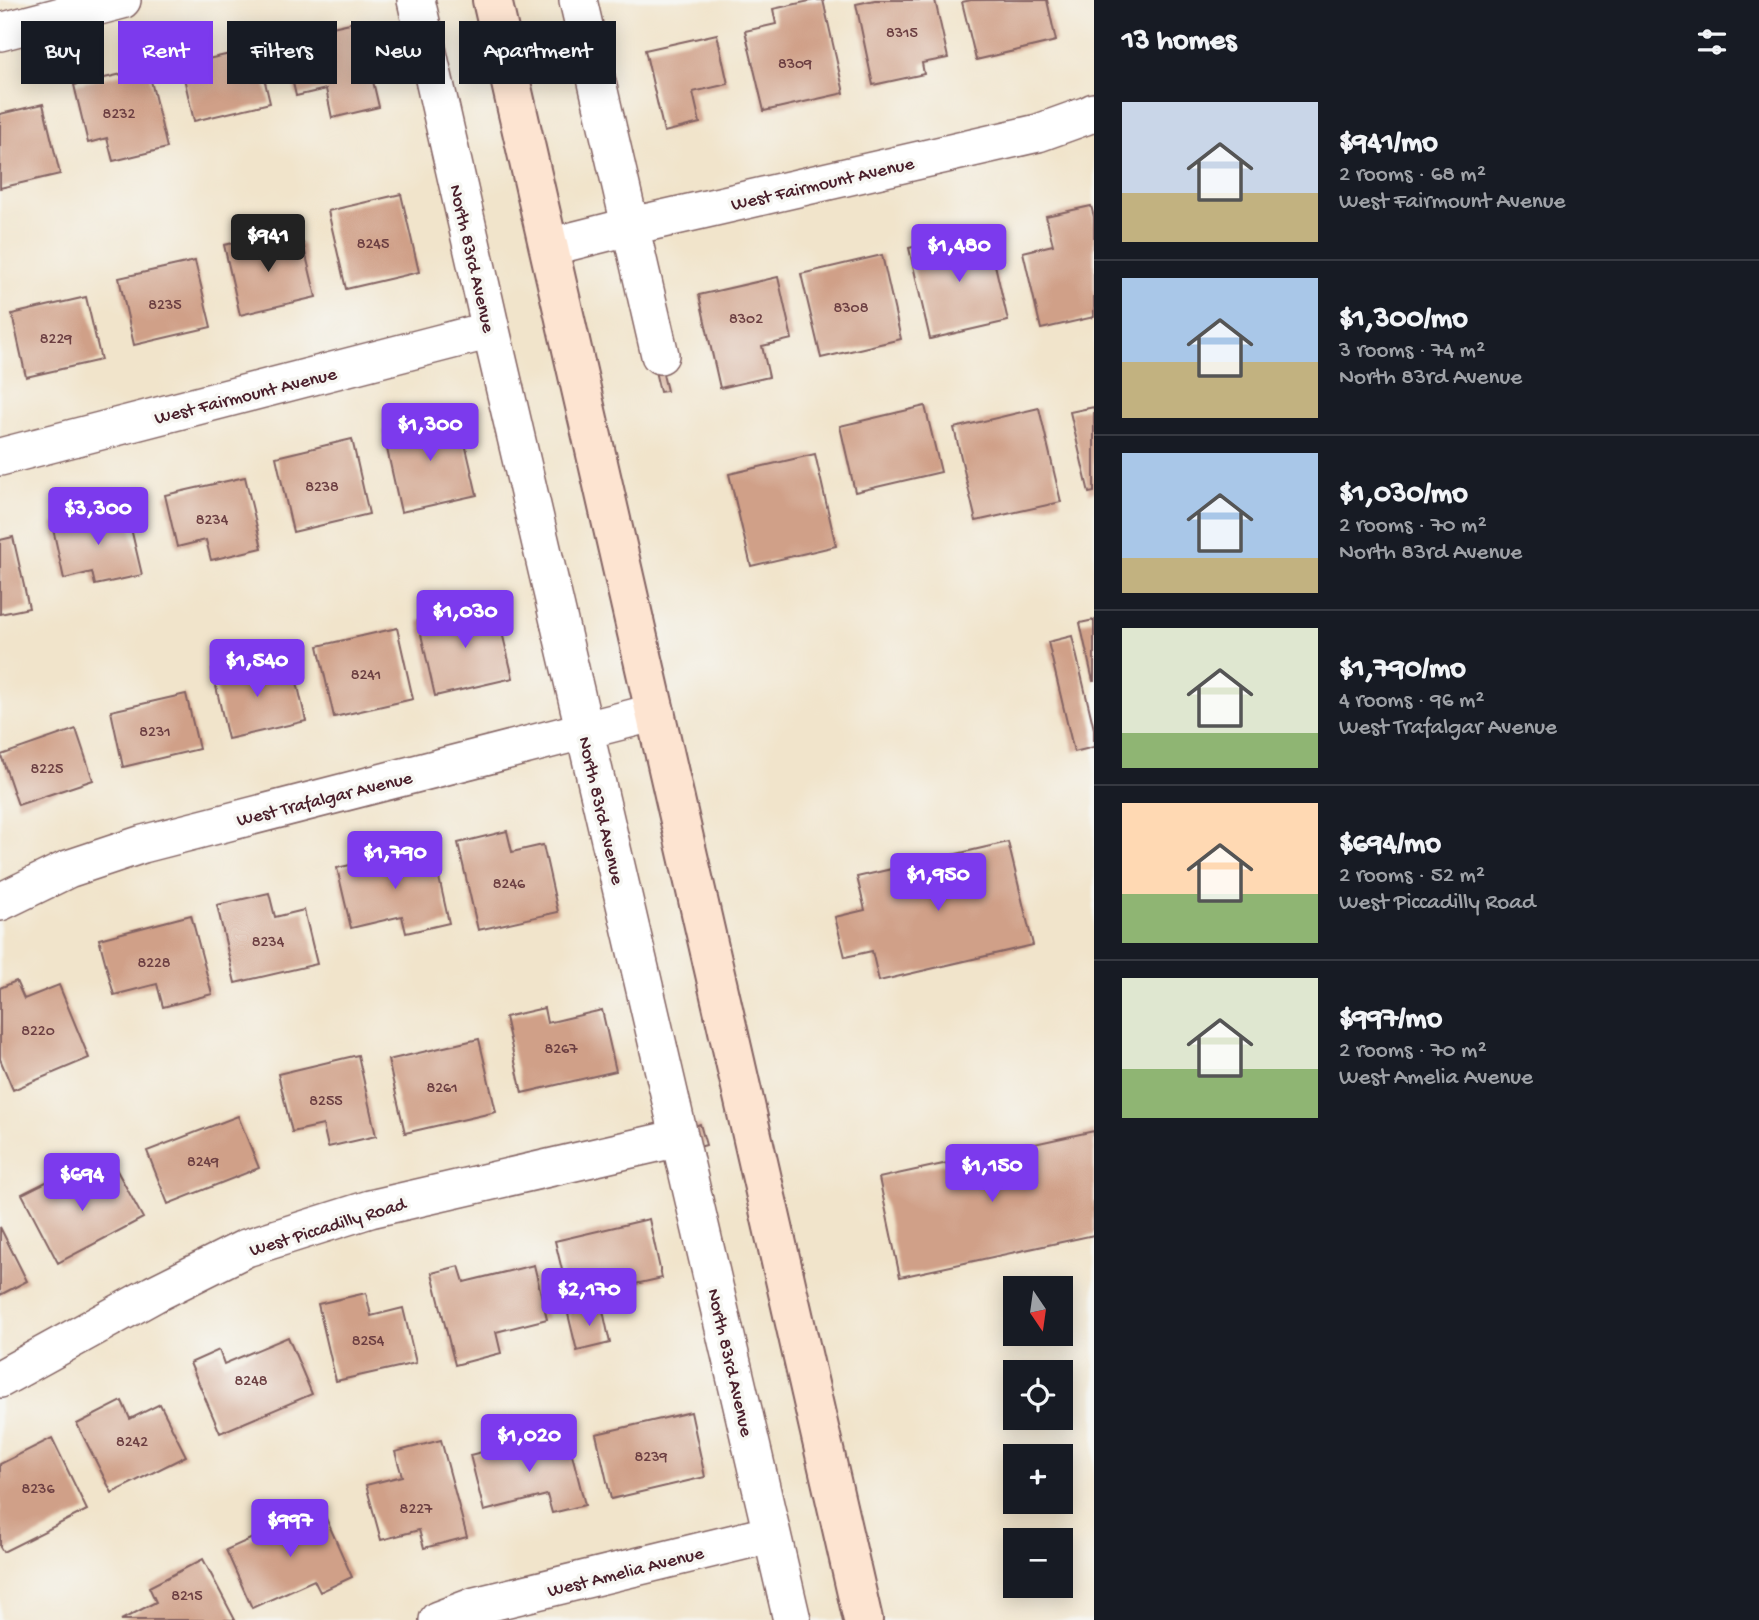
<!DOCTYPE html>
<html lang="en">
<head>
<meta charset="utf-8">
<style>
  :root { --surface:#171b24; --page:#20242c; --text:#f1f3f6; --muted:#9ea1a6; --line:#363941; --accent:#7c3aed }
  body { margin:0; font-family:"Gochi Hand",sans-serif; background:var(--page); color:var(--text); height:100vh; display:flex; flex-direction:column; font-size:26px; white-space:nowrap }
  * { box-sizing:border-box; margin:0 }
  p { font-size:23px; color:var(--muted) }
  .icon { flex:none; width:38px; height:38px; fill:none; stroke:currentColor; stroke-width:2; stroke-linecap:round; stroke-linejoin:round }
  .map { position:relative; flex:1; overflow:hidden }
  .side { display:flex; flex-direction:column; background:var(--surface); width:665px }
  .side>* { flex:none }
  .hud { position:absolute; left:21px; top:21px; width:665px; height:63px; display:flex; gap:14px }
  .needle { width:46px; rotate:167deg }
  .tools { position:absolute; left:1003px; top:1276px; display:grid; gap:14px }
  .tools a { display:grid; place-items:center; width:70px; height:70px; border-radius:0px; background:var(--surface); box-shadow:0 4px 18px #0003; font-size:35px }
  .price { position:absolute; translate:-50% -60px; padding:0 16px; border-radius:7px; background:var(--accent); color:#fff; font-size:23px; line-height:46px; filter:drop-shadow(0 2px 4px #0008) }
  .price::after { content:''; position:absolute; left:50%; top:42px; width:21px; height:16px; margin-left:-10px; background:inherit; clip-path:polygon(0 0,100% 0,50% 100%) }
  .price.on { background:#222; color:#fff }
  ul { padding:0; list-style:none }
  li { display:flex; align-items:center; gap:21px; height:175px; padding:0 28px }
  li+li { border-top:2px solid var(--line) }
  li span { display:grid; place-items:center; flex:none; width:196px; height:140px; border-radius:0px; color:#555 }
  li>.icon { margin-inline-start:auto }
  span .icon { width:84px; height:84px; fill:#fffc; stroke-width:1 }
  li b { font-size:30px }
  h2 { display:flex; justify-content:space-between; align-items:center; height:84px; padding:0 28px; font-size:30px }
  .chip { padding:0 24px; border-radius:0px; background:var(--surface); box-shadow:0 4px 18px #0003; font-size:24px; line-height:63px }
  .chip.on { background:var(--accent); color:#fff }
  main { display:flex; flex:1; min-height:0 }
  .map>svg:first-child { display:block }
  .building { fill:#d0a088 }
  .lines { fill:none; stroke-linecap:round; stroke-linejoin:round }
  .street-casing { stroke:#846463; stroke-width:40 }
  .secondary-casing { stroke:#846463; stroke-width:42 }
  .street { stroke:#fff; stroke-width:37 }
  .secondary { stroke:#fde4d1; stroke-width:38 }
  .labels { text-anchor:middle; stroke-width:7; stroke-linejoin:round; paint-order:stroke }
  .number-label { font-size:16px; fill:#6c3f42 }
  .street-label { font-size:19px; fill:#4a1f2b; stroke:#f6f6f2 }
</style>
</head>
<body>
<main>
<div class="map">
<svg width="1094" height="1620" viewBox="0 0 1094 1620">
  <rect width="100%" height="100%" fill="#f6f6f2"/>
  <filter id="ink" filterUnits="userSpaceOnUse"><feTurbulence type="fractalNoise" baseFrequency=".0143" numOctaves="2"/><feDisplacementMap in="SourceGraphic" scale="14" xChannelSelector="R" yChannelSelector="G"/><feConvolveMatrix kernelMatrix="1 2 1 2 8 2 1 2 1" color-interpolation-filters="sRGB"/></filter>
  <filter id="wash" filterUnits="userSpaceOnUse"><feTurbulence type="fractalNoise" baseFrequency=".00686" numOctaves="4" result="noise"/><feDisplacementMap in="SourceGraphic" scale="28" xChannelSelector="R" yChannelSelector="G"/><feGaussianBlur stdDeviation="1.57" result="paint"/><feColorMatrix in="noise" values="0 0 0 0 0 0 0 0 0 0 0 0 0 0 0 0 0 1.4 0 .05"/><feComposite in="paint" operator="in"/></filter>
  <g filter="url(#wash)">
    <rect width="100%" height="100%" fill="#f1e4cb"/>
    <g id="blocks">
      <path class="building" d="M 814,0 L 823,0 L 844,93 L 764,111 L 745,31 L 776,24 L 773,9 Z
        M 875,0 L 935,0 L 948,58 L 922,63 L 924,74 L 873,85 L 856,4 Z
        M 971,0 L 1047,0 L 1056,41 L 976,60 L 962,2 Z
        M 359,21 L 379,107 L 332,118 L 326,89 L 296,96 L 283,38 Z
        M 717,34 L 728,84 L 693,92 L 700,123 L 664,132 L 645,50 Z
        M 257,48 L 270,103 L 194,121 L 181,65 Z
        M 148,68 L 167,148 L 113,161 L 107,138 L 88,143 L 74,85 Z
        M 43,104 L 60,174 L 0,188 L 0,114 Z
        M 401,194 L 419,272 L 346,289 L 328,211 Z
        M 1091,206 L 1094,217 L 1094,317 L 1041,329 L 1023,252 L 1053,245 L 1046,216 Z
        M 987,230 L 1008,321 L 930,339 L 909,248 Z
        M 268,235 L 271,250 L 303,243 L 316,297 L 240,315 L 224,245 Z
        M 882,255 L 901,339 L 821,358 L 801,274 Z
        M 195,261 L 211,327 L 134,345 L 119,278 Z
        M 778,277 L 792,339 L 762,346 L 769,377 L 720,388 L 699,295 Z
        M 86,297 L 101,360 L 26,377 L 12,314 Z
        M 662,370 L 667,391 L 660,392 L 655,371 Z
        M 925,406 L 941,472 L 855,492 L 840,426 Z
        M 1094,407 L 1094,492 L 1089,493 L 1070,412 Z
        M 1039,408 L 1061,502 L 976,521 L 954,428 Z
        M 458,413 L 477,495 L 401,512 L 383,431 Z
        M 352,439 L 369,514 L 293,532 L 276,457 Z
        M 815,454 L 836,546 L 751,566 L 729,474 Z
        M 245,477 L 262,548 L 211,560 L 206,540 L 177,547 L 165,495 Z
        M 126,507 L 142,575 L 95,585 L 92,572 L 64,579 L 52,524 Z
        M 13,537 L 29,608 L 0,614 L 0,540 Z
        M 495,603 L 513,678 L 435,696 L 418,621 Z
        M 1094,620 L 1094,681 L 1093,681 L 1080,623 Z
        M 397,628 L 413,699 L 334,717 L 318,646 Z
        M 1072,636 L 1094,729 L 1094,747 L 1074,752 L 1048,642 Z
        M 258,659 L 262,676 L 294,669 L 306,721 L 228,739 L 212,669 Z
        M 186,694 L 199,749 L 123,767 L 111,711 Z
        M 76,729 L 93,780 L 18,805 L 1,755 Z
        M 507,831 L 512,852 L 543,845 L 558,912 L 478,930 L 458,843 Z
        M 1008,842 L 1033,945 L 879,981 L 872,951 L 845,957 L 835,917 L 865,910 L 857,877 Z
        M 432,846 L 449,923 L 406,933 L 402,916 L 351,928 L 337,868 Z
        M 269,893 L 275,917 L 304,910 L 317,964 L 235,983 L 217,905 Z
        M 191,915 L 212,994 L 163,1007 L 157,984 L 114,995 L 99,939 Z
        M 16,981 L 24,999 L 59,985 L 89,1058 L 13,1090 L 0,1059 L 0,988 Z
        M 544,1008 L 547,1023 L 602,1010 L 616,1071 L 522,1093 L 505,1017 Z
        M 479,1039 L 496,1112 L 405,1133 L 388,1060 Z
        M 358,1055 L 376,1136 L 328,1147 L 323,1125 L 292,1132 L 278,1074 Z
        M 238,1116 L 259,1168 L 168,1204 L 147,1151 Z
        M 700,1124 L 706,1145 L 699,1147 L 694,1126 Z
        M 1094,1131 L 1094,1235 L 900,1277 L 879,1178 Z
        M 115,1167 L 143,1218 L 58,1263 L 22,1194 L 54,1178 L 63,1194 Z
        M 649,1219 L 662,1278 L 569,1299 L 555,1241 Z
        M 0,1227 L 27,1281 L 0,1295 Z
        M 534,1265 L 547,1319 L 496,1332 L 501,1353 L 455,1365 L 432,1273 L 459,1266 L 464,1282 Z
        M 366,1293 L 371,1316 L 403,1308 L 416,1363 L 336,1381 L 318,1304 Z
        M 602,1306 L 610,1343 L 577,1351 L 568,1314 Z
        M 288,1337 L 312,1394 L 220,1433 L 190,1363 L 219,1350 L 224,1364 Z
        M 122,1401 L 130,1419 L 160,1404 L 186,1456 L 112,1493 L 77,1424 Z
        M 691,1412 L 705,1477 L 611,1499 L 596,1434 Z
        M 566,1431 L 585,1505 L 552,1513 L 547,1495 L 484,1511 L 470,1455 Z
        M 52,1438 L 87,1510 L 3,1552 L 0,1547 L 0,1464 Z
        M 441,1440 L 467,1537 L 424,1548 L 419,1530 L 381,1540 L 366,1485 L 402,1476 L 395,1452 Z
        M 321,1507 L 352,1577 L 320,1592 L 314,1580 L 252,1608 L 226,1550 Z
        M 203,1559 L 235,1620 L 121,1620 L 156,1602 L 149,1587 Z"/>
    </g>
  </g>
  <g filter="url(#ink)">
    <use href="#blocks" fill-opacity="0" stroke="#846463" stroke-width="2"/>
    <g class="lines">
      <g class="street-casing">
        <path id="street" d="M 416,0 L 491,330 L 792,1620
          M 578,0 L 660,355
          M 0,32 L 122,0
          M 549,247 L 632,226 L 1038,133 L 1088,115 L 1094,112
          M 0,457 L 491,330
          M 0,902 L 68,869 L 143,844 L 656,712
          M 0,1379 L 154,1294 L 246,1248 L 370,1209 L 679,1138
          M 438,1620 L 475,1606 L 772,1534"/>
      </g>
      <g class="secondary-casing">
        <path id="secondary" d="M 492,0 L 863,1620"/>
      </g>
      <use href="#street" class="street"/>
      <use href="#secondary" class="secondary"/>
    </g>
  </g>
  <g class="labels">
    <g class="number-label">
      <text x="902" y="37">8315</text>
      <text x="795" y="68">8309</text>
      <text x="119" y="118">8232</text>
      <text x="373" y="248">8245</text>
      <text x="165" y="309">8235</text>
      <text x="851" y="312">8308</text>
      <text x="746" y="323">8302</text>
      <text x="56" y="343">8229</text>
      <text x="322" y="491">8238</text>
      <text x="212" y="524">8234</text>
      <text x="366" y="679">8241</text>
      <text x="155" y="736">8231</text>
      <text x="47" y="773">8225</text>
      <text x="509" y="888">8246</text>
      <text x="268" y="946">8234</text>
      <text x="154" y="967">8228</text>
      <text x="38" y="1035">8220</text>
      <text x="561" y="1053">8267</text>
      <text x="442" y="1092">8261</text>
      <text x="326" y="1105">8255</text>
      <text x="203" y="1166">8249</text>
      <text x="368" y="1345">8254</text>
      <text x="251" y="1385">8248</text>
      <text x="132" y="1446">8242</text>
      <text x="651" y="1461">8239</text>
      <text x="38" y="1493">8236</text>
      <text x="416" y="1513">8227</text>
      <text x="187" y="1600">8215</text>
    </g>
    <g class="street-label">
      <text transform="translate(822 182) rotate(-13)" y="7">West Fairmount Avenue</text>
      <text transform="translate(474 258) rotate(77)" y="7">North 83rd Avenue</text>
      <text transform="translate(245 394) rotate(-14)" y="7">West Fairmount Avenue</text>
      <text transform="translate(324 797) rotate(-14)" y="7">West Trafalgar Avenue</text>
      <text transform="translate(603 810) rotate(77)" y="7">North 83rd Avenue</text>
      <text transform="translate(327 1225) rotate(-17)" y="7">West Piccadilly Road</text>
      <text transform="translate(732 1362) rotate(77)" y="7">North 83rd Avenue</text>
      <text transform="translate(625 1570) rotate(-14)" y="7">West Amelia Avenue</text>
    </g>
  </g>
</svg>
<div class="tools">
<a><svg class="needle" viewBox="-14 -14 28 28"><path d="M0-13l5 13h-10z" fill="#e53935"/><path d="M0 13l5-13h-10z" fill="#9ea1a6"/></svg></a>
<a><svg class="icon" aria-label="locate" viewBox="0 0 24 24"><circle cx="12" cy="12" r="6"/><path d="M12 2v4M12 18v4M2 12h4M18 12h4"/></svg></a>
<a>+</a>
<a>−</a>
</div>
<b class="price on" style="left:268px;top:274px">$941</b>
<b class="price" style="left:959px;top:284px">$1,480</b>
<b class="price" style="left:430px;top:463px">$1,300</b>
<b class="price" style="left:98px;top:547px">$3,300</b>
<b class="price" style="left:465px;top:650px">$1,030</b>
<b class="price" style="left:257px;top:699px">$1,540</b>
<b class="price" style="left:395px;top:891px">$1,790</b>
<b class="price" style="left:938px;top:913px">$1,950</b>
<b class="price" style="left:992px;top:1204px">$1,150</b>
<b class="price" style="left:82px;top:1213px">$694</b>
<b class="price" style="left:589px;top:1328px">$2,170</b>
<b class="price" style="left:529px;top:1474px">$1,020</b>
<b class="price" style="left:290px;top:1559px">$997</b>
<div class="hud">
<a class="chip">Buy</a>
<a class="chip on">Rent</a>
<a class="chip">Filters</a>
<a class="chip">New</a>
<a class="chip">Apartment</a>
</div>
</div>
<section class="side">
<h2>13 homes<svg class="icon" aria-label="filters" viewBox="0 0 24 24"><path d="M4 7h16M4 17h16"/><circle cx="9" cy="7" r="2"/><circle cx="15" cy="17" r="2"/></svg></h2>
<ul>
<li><span style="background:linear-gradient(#c9d6e8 65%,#c2b280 0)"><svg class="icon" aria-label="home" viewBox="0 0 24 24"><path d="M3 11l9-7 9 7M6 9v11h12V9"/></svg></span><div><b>$941/mo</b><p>2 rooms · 68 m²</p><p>West Fairmount Avenue</p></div></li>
<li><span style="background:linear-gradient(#a9c7e8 60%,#c2b280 0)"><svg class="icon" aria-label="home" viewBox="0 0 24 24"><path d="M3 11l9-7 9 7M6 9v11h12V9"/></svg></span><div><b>$1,300/mo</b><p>3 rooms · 74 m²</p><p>North 83rd Avenue</p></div></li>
<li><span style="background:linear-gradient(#a9c7e8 75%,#c2b280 0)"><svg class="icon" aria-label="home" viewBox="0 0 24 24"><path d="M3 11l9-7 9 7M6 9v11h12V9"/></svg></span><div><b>$1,030/mo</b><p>2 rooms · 70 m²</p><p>North 83rd Avenue</p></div></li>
<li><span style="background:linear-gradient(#dfe7d0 75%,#8fb573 0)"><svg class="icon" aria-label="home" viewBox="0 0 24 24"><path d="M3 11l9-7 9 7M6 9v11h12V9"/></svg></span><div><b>$1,790/mo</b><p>4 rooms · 96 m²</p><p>West Trafalgar Avenue</p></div></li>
<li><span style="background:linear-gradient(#ffd9b3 65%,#8fb573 0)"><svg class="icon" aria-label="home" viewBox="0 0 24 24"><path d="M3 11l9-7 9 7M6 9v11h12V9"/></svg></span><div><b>$694/mo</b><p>2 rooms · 52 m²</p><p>West Piccadilly Road</p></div></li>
<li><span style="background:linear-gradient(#dfe7d0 65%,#8fb573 0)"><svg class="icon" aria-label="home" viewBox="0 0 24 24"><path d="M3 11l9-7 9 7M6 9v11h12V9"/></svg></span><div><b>$997/mo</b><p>2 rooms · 70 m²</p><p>West Amelia Avenue</p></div></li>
</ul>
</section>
</main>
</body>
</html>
